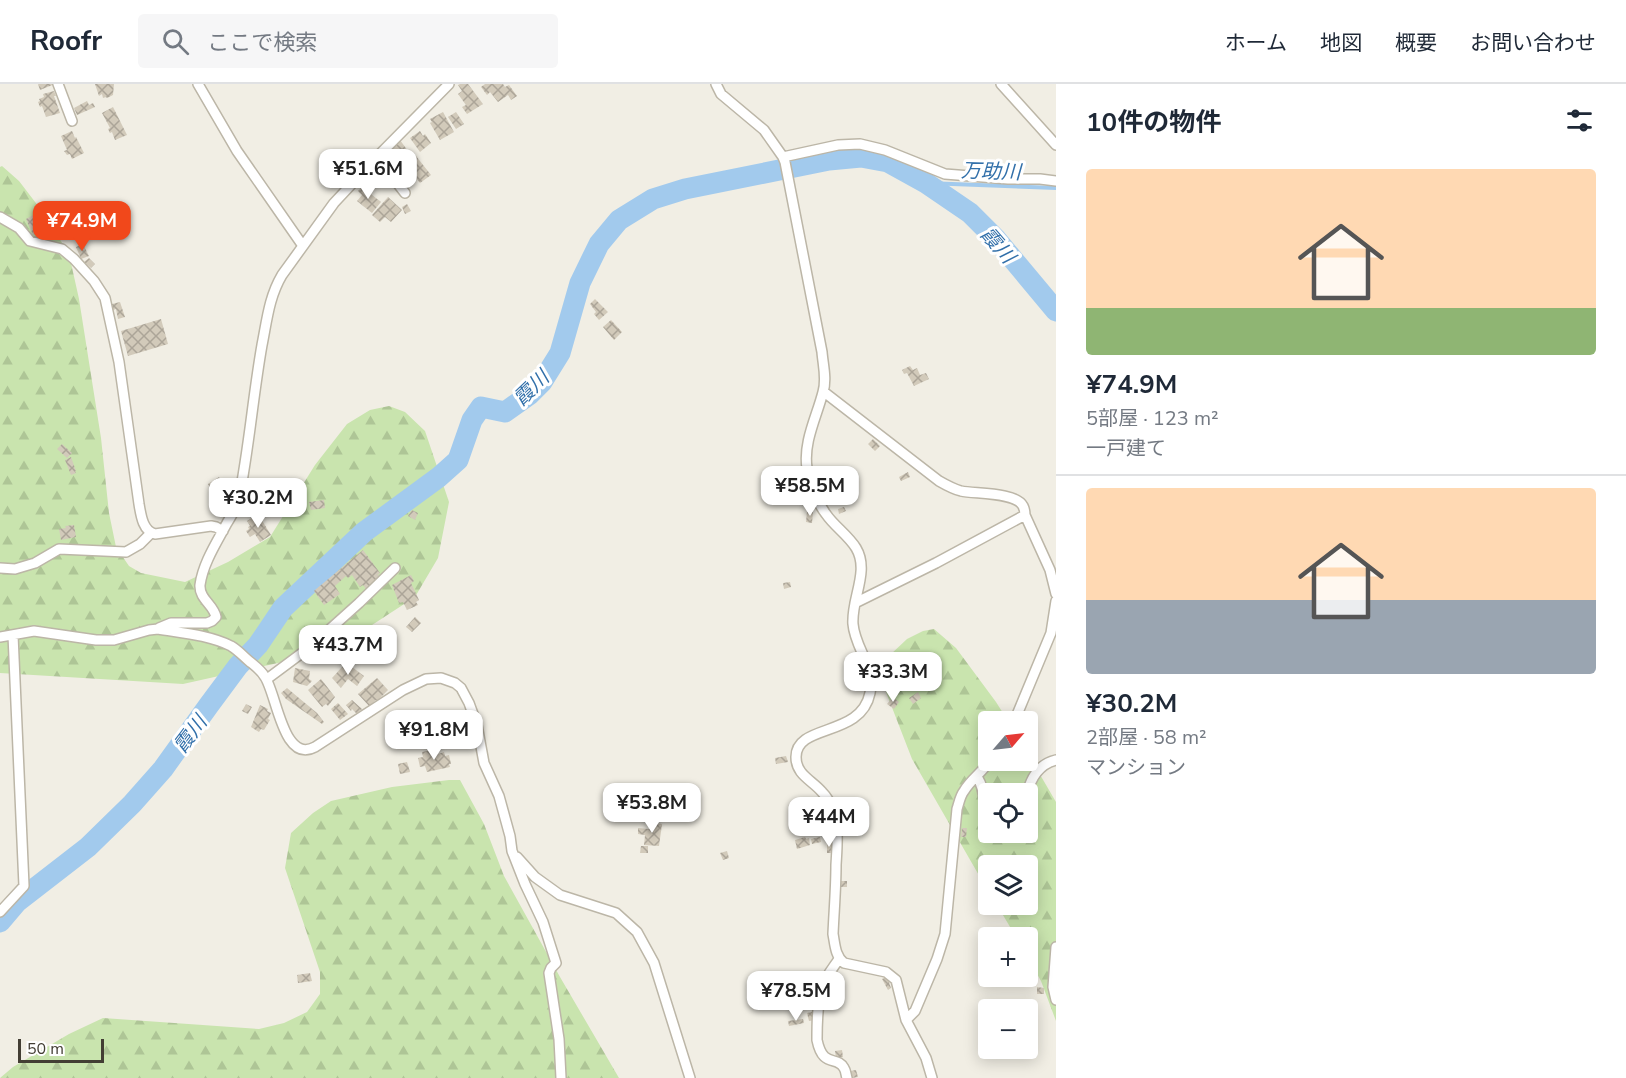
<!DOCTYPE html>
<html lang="ja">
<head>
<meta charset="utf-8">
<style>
  :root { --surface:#fff; --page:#f6f6f7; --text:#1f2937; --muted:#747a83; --line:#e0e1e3; --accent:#f1481b }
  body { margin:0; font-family:"Nunito Sans","Noto Sans JP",sans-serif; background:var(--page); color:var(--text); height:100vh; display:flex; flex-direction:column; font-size:22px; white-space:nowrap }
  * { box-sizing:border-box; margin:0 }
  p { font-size:20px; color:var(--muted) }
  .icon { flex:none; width:33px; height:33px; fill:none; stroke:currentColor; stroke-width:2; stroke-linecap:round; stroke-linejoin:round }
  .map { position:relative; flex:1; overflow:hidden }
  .side { display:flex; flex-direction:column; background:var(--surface); width:570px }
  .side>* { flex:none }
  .needle { width:39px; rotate:62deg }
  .tools { position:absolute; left:978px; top:627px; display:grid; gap:12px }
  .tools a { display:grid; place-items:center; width:60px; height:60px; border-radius:6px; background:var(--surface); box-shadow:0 3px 15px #0003; font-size:30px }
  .scale { position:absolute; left:18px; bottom:15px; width:86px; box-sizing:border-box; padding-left:6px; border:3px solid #433e34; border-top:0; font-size:16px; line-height:21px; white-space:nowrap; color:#433e34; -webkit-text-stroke:4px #fff; paint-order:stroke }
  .price { position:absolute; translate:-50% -51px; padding:0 14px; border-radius:12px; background:#fff; color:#222; font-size:20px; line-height:39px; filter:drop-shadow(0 2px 3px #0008) }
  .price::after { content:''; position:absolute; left:50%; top:36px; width:18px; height:14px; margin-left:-9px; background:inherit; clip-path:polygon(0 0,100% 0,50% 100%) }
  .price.on { background:var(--accent); color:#fff }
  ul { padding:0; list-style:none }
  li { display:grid; align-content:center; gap:12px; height:318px; padding:0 30px }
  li+li { border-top:2px solid var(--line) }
  li span { display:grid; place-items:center; height:186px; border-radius:6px; color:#555 }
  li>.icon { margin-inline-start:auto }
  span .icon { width:108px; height:108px; fill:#fffc; stroke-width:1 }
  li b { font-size:26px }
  h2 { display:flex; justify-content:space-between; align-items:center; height:72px; padding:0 30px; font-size:26px }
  header { display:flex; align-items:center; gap:36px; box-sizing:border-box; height:84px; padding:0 30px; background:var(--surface); border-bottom:2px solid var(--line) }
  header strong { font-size:28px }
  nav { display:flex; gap:33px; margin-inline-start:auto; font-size:21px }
  .search { width:420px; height:54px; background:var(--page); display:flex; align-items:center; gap:15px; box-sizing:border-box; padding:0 21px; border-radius:6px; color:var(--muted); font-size:22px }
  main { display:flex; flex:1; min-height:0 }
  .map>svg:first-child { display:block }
  .forest { fill:url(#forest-firs); fill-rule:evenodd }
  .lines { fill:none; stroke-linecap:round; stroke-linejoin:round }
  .stream { stroke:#a2caed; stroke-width:4 }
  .river { stroke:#a2caed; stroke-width:21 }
  .building { fill:url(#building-cross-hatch) }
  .minor-casing { stroke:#bcb6a7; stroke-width:12 }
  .minor { stroke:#fff; stroke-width:9 }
  .labels { text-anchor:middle; stroke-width:6; stroke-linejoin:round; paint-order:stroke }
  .water-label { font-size:20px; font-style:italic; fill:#3270aa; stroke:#fff }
</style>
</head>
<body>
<header>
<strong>Roofr</strong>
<div class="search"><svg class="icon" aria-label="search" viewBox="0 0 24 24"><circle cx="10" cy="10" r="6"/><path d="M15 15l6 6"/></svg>ここで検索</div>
<nav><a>ホーム</a><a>地図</a><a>概要</a><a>お問い合わせ</a></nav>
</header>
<main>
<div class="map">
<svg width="1056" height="994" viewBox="0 0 1056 994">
  <defs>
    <pattern id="forest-firs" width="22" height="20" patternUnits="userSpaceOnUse" patternTransform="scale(1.5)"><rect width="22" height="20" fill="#c9e4ae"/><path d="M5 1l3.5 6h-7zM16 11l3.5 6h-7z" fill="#aec596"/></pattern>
    <pattern id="building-cross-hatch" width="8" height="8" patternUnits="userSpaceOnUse" patternTransform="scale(1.5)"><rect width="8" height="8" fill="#d2caba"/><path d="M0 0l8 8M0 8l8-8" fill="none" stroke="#aca598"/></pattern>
  </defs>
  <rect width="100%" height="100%" fill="#f1eee4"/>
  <path class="forest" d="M 2,82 L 19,97 L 42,127 L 69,170 L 79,215 L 101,354 L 109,429 L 116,463 L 129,482 L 141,489 L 185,498 L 228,478 L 270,453 L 315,381 L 347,340 L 370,326 L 389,322 L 405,328 L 425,347 L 449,418 L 438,474 L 415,513 L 372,541 L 287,577 L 183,600 L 0,589 L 0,83 Z
    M 934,545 L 956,564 L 996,618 L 1008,637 L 988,638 L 988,676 L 1028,676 L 1028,670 L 1056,718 L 1056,937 L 1041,897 L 1028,874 L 1028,854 L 1016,853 L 997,821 L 1028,820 L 1028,782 L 988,782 L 988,807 L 912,675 L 886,608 L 885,582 L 890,571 L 907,555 L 923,547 ZM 988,710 L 1028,710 L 1028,748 L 988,748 Z
    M 449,696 L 460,696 L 484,740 L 504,792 L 560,893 L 619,994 L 0,994 L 13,983 L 69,950 L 103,934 L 259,945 L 284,939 L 307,928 L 320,910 L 320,888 L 285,784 L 291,749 L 313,729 L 331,717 L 392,703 Z"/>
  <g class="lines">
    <path class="stream" d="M 926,99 L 1056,104"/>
    <path class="river" d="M 0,838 L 17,818 L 88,763 L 132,720 L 163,685 L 209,621 L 238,582 L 258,561 L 283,524 L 364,448 L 439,393 L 458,376 L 472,336 L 481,323 L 505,328 L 529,311 L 542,298 L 560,269 L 580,199 L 599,160 L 619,136 L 653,115 L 685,105 L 829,76 L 861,73 L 888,78 L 926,99 L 970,129 L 996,155 L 1056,227"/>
  </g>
  <path class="building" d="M 38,0 L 55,0 L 40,6 Z
    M 95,0 L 114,0 L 113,11 L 107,14 L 106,13 L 103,14 L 102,10 L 99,12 Z
    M 460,0 L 468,0 L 483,20 L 467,30 L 462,23 L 466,21 L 458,10 L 462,7 L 458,1 Z
    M 485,0 L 503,0 L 505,3 L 509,1 L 517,12 L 511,16 L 508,11 L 498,18 L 490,8 L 487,11 L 481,3 Z
    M 54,7 L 56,12 L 54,12 L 60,29 L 46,33 L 42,22 L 40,23 L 38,18 L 40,17 L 39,15 L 44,13 L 43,10 Z
    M 87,17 L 89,21 L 93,19 L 95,23 L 77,31 L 74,24 Z
    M 113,23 L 127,51 L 115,56 L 112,48 L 110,49 L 108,45 L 110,44 L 102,29 Z
    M 443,28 L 454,48 L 440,56 L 430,39 L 432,38 L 430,35 Z
    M 456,28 L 464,40 L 456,45 L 448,33 Z
    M 72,47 L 75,54 L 76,53 L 84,69 L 72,75 L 70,70 L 67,71 L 64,67 L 67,66 L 61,52 Z
    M 420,47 L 423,52 L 425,50 L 431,59 L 420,68 L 410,54 Z
    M 400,56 L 413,74 L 416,72 L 431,91 L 420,99 L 412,89 L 411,91 L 403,81 L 402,82 L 389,64 Z
    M 375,84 L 383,91 L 374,102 L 366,95 Z
    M 362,103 L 381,118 L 372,129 L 357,117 L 362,111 L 358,107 Z
    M 388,113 L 402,126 L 391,138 L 385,133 L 380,138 L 372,131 Z
    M 407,120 L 411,127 L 405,130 L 402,123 Z
    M 52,122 L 62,144 L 52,149 L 42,127 Z
    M 39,128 L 47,145 L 40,150 L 39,148 L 33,151 L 26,135 Z
    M 83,160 L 89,172 L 81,175 L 76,163 Z
    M 89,174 L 95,180 L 91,184 L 84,178 Z
    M 595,215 L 608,228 L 599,236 L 594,230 L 596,228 L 590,220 Z
    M 120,218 L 125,233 L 118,235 L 116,225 L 113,226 L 112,220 Z
    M 161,235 L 168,260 L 128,272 L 121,247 Z
    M 611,236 L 622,248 L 614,256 L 603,243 Z
    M 910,282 L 913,286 L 917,284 L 920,291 L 926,289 L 929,295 L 914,302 L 907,289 L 904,290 L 902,286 Z
    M 873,355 L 880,362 L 875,367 L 868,360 Z
    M 62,360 L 72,369 L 67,374 L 57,365 Z
    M 71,373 L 76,387 L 75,387 L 76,389 L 71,391 L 65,376 Z
    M 908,388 L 910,393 L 901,397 L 899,393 Z
    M 219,393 L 222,398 L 224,397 L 231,408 L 229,409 L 232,414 L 223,419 L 221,416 L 218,418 L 208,400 Z
    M 840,399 L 846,412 L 834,418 L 828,406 Z
    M 324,416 L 325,424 L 311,426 L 309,418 Z
    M 844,423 L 846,427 L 839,430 L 838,425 Z
    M 412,426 L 418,429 L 415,436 L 408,432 Z
    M 807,428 L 813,428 L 812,439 L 806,438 Z
    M 258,430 L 271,451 L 260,458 L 255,450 L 250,453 L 246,447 L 249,445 L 248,443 L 250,442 L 247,437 Z
    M 74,441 L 76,453 L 61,456 L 59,445 L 66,444 L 65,442 Z
    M 363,466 L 380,489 L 378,491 L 380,493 L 366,505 L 363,501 L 360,503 L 352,491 L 348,494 L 346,492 L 335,502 L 340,510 L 324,521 L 314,507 L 315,506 Z
    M 411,491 L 414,497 L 411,499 L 419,516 L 416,518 L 418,521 L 407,526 L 403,518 L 399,519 L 392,501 Z
    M 790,498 L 791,503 L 784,505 L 783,499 Z
    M 415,533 L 421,539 L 412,548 L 406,543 Z
    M 348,580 L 364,592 L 357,602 L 348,595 L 341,604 L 332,594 L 344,581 L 346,582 Z
    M 295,584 L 310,587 L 309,595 L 312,597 L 307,602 L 293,598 Z
    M 377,594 L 388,606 L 377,617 L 376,616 L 369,622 L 358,610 Z
    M 321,595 L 335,613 L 328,622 L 326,620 L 322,623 L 308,606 Z
    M 287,604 L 317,629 L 324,638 L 322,640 L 286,615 L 281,609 Z
    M 918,608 L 921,614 L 913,620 L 909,614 Z
    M 893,613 L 899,618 L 894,625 L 887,620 Z
    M 352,616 L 362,625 L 357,630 L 352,625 L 351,627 L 346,621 Z
    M 338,619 L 348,630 L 340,636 L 331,625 Z
    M 246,620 L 252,623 L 248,630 L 242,627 Z
    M 260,621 L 268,625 L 267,627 L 271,629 L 268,635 L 270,636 L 264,646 L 261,645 L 259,648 L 251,643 Z
    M 437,665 L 438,670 L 444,668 L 445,672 L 449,671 L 451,680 L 449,680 L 450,683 L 427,688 L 425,682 L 420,683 L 418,674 L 423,673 L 422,668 Z
    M 786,672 L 788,678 L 776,680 L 775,674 Z
    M 407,678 L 410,688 L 400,690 L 398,680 Z
    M 649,738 L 662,740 L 659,762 L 644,761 L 645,751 L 638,750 L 638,744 L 649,745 Z
    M 962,744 L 967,744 L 966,753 L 961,753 Z
    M 805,753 L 806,755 L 809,754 L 810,761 L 797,765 L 795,756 Z
    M 820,753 L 821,758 L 812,760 L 811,755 Z
    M 827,759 L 831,759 L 831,769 L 827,769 Z
    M 641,762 L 648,762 L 648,769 L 640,769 Z
    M 727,767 L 729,774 L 723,776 L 720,769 Z
    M 841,797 L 847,797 L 847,803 L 841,803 Z
    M 310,889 L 312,897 L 298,899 L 297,891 Z
    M 887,893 L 891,904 L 888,906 L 882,895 Z
    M 1037,903 L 1044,904 L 1044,910 L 1037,910 Z
    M 816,927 L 817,936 L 809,937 L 807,929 Z
    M 803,935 L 804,939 L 789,942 L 788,937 Z
    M 842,966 L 843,973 L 836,974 L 835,967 Z
    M 856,986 L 858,993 L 852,994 L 850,987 Z"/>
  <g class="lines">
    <g class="minor-casing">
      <path id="minor" d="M 58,0 L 72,37
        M 198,0 L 237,67 L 303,162
        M 716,0 L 721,10 L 764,46 L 783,73 L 785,78 L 822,268 C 823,281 827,295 823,308 C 817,332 803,358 807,384 C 810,399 816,417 826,430 C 834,442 848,451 856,464 C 870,487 851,515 853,540 C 855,565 876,583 870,609 C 861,654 796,639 796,673 C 796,691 812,696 822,708 C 827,713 831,720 833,727 C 839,745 837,763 836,781 C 836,804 834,827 833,850 C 835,860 835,872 844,879 L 886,888 L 896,896 L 906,936 L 926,974 L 932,994
        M 1001,0 L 1056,61
        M 783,73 L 838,61 L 860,60 L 885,66 L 945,90 L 1008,95 L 1040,95 L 1056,97
        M 405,109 L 377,73 L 449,0
        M 0,133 L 19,144 L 30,157 L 62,165 L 74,175 L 94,197 L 105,214 L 119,278 L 139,420 C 141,432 143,447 155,450 L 211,442 L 216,443 L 223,447
        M 824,308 L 939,397 C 946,401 953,405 961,407 C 975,410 1016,408 1023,422 C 1024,424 1025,428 1025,431 L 1050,486 L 1056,510
        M 0,484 L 15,485 L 35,479 L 59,465 L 126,468 L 140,460 L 151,449
        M 855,519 L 936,479 L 1025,431
        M 159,544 L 171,539 L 207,539 L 212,537 L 216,533 C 214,521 199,515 200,501 C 203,479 217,458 227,439 C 232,431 237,423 239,414 C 249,364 253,312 262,261 C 267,236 269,213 282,191 L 334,119 L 377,73
        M 0,553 L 34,547 L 96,556 L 114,556 L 149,546 L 158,545 C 182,549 209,551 231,562 C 238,566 243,572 249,577 C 255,582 261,586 265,593 C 277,611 283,680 315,663 L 403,606 L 426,595 L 441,594 L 455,599 L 461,604 L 469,619 L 477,641 L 484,679 L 499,712 L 510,752 L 512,767 L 525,800 L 543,838 L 556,879 L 551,884 L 549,889 L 559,955 L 561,994
        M 267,595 L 310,563 L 359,519 L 395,484
        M 1014,638 L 1051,549 L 1056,517
        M 977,693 C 986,705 983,724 988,738
        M 1027,710 C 1031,693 1039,680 1056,676
        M 994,748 C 1000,754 1008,753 1014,748
        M 517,773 L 535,793 L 560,811 L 616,829 L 637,848 L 654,879 L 690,994
        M 0,828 L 24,802 L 13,551
        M 1056,863 L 1053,903 L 1056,916
        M 839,875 C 833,884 825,893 822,904 C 817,920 817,940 817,956 C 823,985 837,971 844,984 C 846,987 846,991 847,994
        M 906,936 L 915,927 L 937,875 L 945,850 L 957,725 C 959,719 960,712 964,707 C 971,695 983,688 990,676"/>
    </g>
    <use href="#minor" class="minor"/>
  </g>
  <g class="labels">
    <g class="water-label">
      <text transform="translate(991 87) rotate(2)" y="7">万助川</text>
      <text transform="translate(998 161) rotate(49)" y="7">霞川</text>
      <text transform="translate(531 304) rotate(-44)" y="7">霞川</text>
      <text transform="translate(190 650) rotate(-53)" y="7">霞川</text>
    </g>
  </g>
</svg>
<div class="tools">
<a><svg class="needle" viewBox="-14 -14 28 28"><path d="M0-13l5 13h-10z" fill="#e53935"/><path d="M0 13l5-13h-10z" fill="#747a83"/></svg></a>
<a><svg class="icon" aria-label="locate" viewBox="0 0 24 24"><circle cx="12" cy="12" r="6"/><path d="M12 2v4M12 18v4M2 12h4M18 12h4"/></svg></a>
<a><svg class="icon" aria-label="layers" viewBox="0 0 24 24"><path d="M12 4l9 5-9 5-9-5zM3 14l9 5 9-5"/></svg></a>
<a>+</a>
<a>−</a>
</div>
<div class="scale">50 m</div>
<b class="price" style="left:368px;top:116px">¥51.6M</b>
<b class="price on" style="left:82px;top:168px">¥74.9M</b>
<b class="price" style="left:810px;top:433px">¥58.5M</b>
<b class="price" style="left:258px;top:445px">¥30.2M</b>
<b class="price" style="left:348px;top:592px">¥43.7M</b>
<b class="price" style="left:893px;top:619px">¥33.3M</b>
<b class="price" style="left:434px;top:677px">¥91.8M</b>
<b class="price" style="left:652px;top:750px">¥53.8M</b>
<b class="price" style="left:829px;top:764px">¥44M</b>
<b class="price" style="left:796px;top:938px">¥78.5M</b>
</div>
<section class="side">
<h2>10件の物件<svg class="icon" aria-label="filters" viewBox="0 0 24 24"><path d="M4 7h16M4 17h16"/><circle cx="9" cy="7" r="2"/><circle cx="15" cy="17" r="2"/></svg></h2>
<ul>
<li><span style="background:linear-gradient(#ffd9b3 75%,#8fb573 0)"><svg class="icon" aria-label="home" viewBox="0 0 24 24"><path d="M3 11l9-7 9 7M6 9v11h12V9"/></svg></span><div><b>¥74.9M</b><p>5部屋 · 123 m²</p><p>一戸建て</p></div></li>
<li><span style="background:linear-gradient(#ffd9b3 60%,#9aa5b1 0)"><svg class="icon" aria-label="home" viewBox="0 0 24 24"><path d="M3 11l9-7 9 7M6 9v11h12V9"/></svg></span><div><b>¥30.2M</b><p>2部屋 · 58 m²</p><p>マンション</p></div></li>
</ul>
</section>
</main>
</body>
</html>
